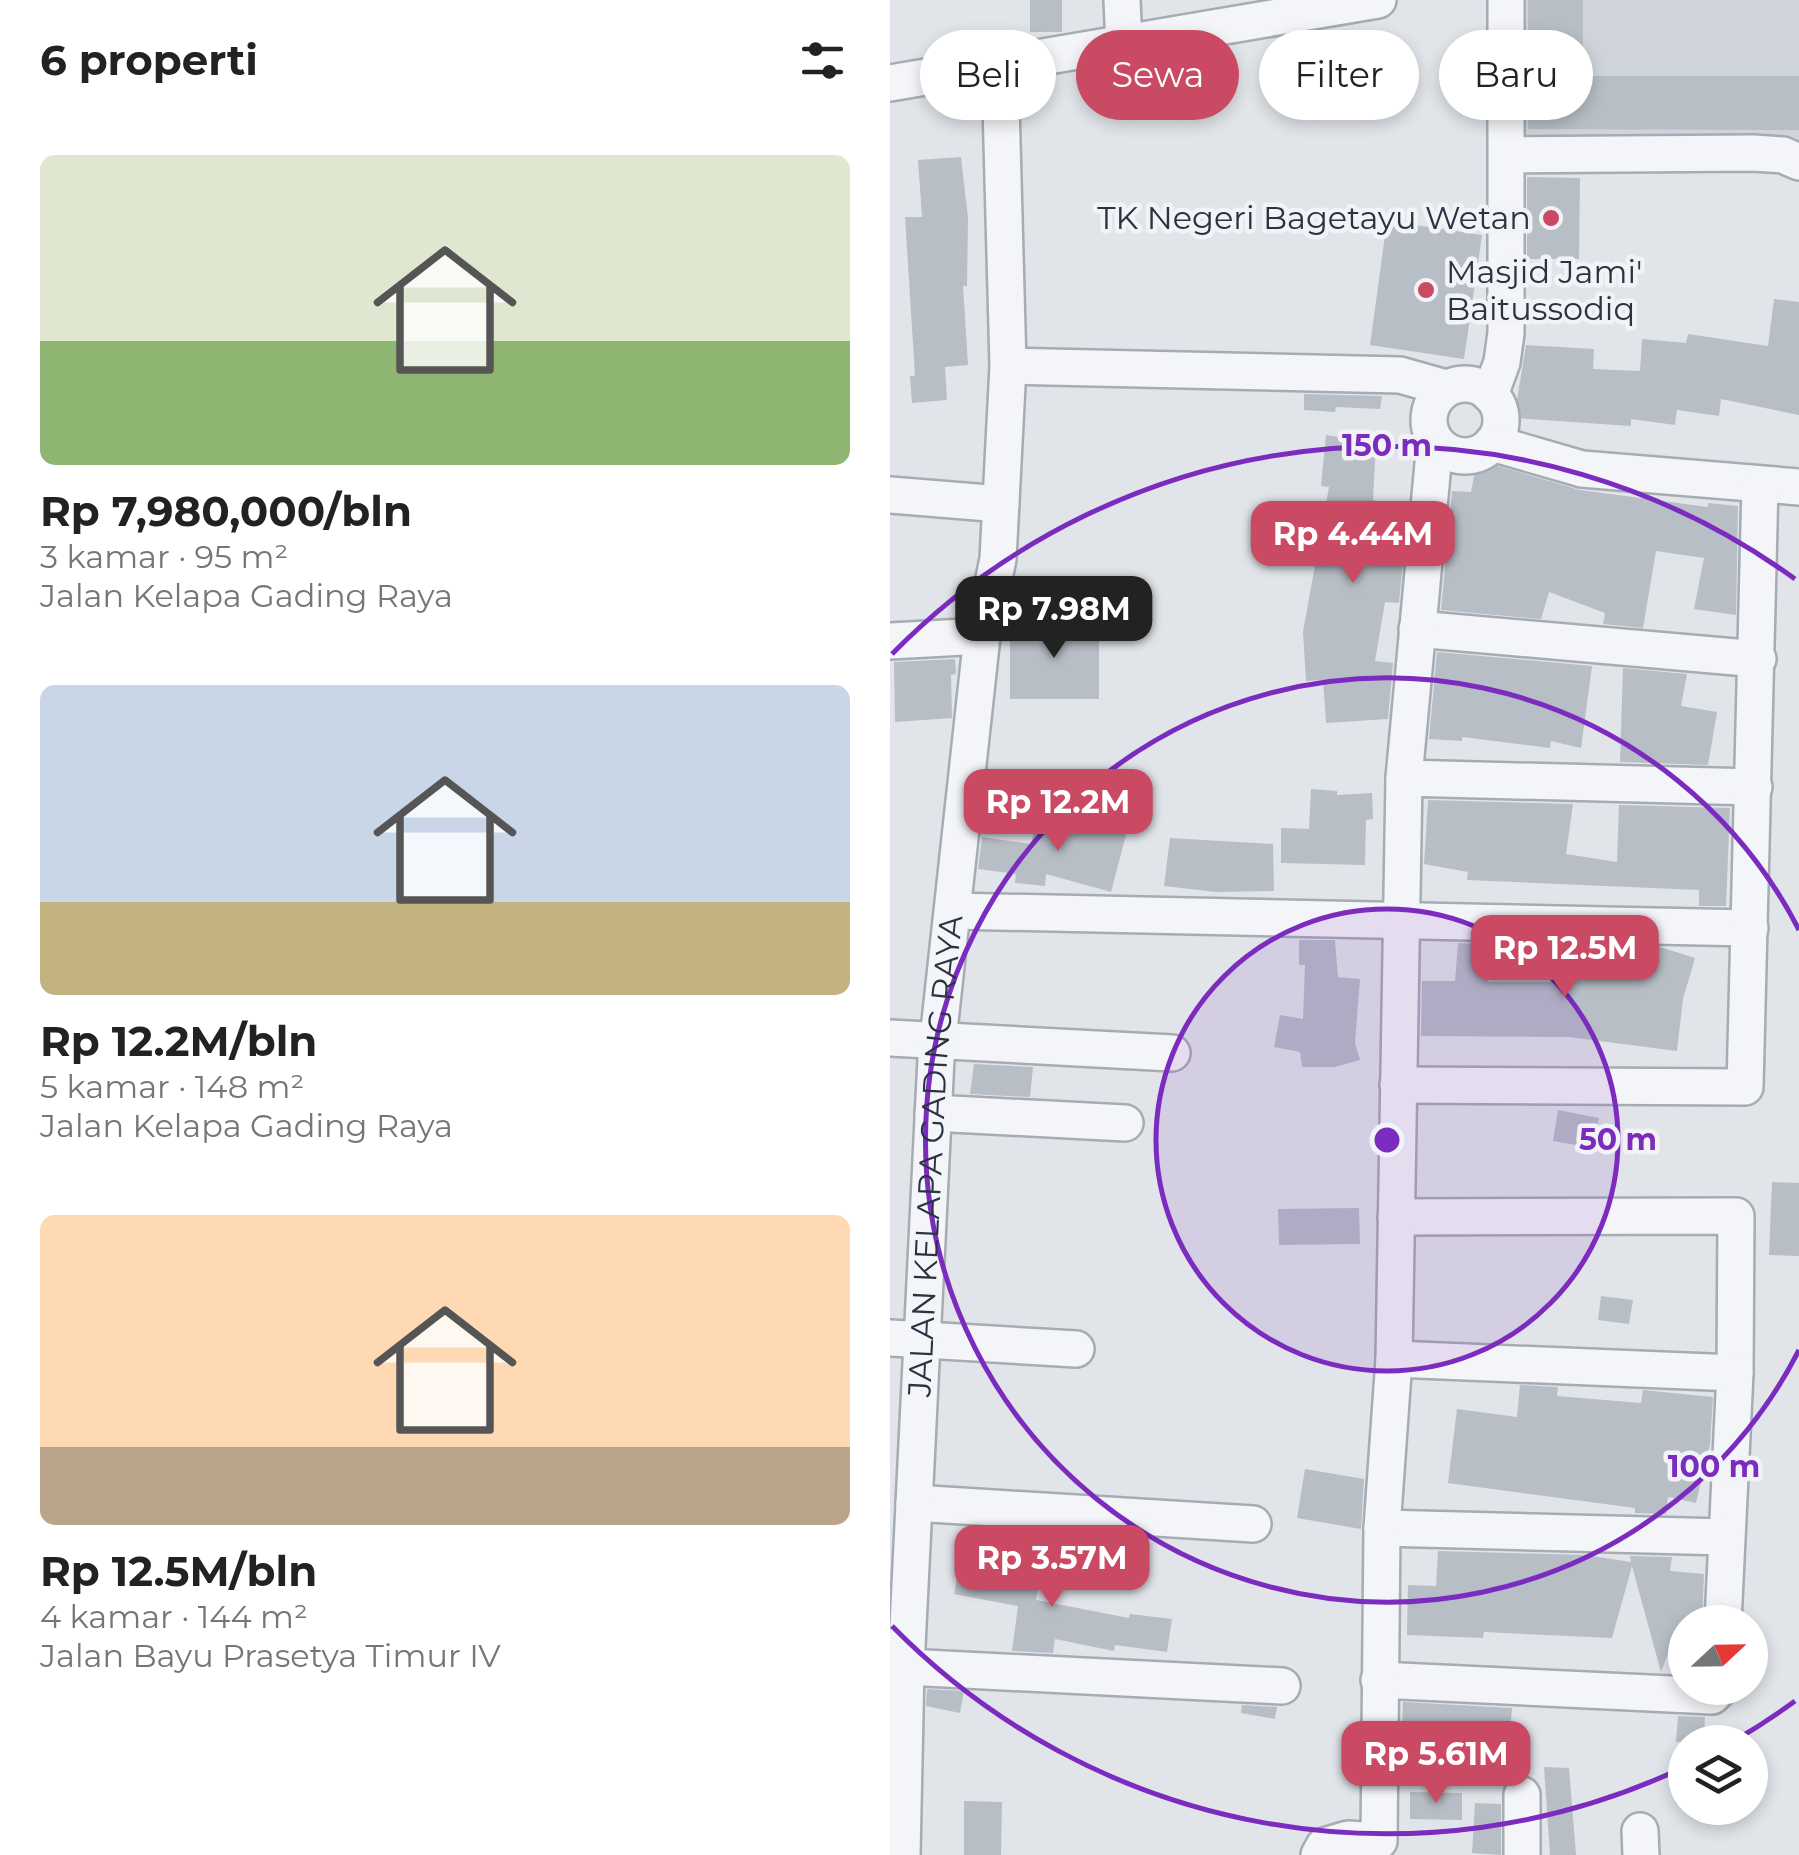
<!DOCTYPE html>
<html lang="id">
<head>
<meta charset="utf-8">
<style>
  :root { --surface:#fff; --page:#f2f2f2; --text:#222; --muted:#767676; --accent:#cb4a63 }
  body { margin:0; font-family:Montserrat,sans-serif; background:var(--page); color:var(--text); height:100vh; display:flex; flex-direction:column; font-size:38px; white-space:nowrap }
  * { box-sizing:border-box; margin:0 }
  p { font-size:32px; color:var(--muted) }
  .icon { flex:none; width:55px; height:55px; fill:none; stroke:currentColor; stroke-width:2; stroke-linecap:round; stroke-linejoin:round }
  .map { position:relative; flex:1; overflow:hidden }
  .side { display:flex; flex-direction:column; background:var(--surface); width:890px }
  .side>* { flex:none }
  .guide { position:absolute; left:30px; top:30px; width:728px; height:90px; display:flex; gap:20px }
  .needle { width:65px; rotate:68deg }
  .tools { position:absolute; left:778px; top:1605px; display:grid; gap:20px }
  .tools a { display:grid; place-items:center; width:100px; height:100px; border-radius:50%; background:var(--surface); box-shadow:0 5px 15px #0003; font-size:50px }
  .price { position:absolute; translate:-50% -85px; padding:0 22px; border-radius:20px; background:var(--accent); color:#fff; font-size:32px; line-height:65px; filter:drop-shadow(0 2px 5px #0008) }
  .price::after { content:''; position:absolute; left:50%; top:60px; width:30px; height:22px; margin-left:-15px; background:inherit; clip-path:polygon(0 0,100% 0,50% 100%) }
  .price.selected { background:#222; color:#fff }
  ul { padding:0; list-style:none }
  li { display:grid; align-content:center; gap:20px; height:530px; padding:0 40px }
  li span { display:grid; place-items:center; height:310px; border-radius:15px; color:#555 }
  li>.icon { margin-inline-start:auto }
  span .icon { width:180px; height:180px; fill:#fffc; stroke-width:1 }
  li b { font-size:42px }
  h2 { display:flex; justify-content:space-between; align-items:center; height:120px; padding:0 40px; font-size:42px }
  .tag { padding:0 35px; border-radius:45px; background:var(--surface); box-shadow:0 5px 15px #0003; font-size:35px; line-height:90px }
  .tag.selected { background:var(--accent); color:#fff }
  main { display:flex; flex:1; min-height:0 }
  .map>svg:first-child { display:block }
  .built { fill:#cfd4db }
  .building { fill:#b8bec6 }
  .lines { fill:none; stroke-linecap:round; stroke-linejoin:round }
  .minor-casing { stroke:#a6acb3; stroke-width:40 }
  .minor { stroke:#f4f5f8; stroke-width:35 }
  .ring { fill:none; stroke:#7b2cbf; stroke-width:5 }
  .poi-dot { fill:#cb4a63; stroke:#f1f3f7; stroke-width:4 }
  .labels { text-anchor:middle; stroke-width:9; stroke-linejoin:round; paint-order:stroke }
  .poi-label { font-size:32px; fill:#2a3341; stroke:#f1f3f7; text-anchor:end }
  .street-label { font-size:32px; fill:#2a3341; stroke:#f1f3f7 }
  .centre { fill:#7b2cbf; stroke:#f1f3f7; stroke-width:5 }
  .ring-label { font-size:30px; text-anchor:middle; font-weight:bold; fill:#7b2cbf; stroke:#f1f3f7; stroke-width:9; stroke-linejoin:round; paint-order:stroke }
</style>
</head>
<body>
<main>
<section class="side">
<h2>6 properti<svg class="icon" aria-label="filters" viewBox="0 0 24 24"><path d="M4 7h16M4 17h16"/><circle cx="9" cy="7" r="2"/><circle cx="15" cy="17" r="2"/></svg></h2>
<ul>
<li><span style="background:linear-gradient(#dfe7d0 60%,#8fb573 0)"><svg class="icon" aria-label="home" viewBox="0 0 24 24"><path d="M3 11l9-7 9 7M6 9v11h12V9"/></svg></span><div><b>Rp 7,980,000/bln</b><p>3 kamar · 95 m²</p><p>Jalan Kelapa Gading Raya</p></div></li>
<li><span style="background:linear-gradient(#c9d6e8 70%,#c2b280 0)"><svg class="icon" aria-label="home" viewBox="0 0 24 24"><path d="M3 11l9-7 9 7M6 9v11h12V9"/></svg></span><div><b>Rp 12.2M/bln</b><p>5 kamar · 148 m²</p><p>Jalan Kelapa Gading Raya</p></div></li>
<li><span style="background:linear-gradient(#ffd9b3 75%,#b9a48a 0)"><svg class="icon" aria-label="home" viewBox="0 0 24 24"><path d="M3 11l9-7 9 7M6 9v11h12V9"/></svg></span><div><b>Rp 12.5M/bln</b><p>4 kamar · 144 m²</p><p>Jalan Bayu Prasetya Timur IV</p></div></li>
</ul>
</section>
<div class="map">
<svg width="909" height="1855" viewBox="0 0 909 1855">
  <rect width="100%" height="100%" fill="#e1e5e9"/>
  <path class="built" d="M 629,0 L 909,0 L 909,140 L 631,136 Z"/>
  <path class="building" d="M 140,0 L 172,0 L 172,32 L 140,32 Z
    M 638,0 L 693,0 L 693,76 L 909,76 L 909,130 L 638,129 Z
    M 71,157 L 78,218 L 77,286 L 73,286 L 78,365 L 55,367 L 57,400 L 22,403 L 20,376 L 25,376 L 15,217 L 32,217 L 28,160 Z
    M 637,177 L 690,178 L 689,259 L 637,259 Z
    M 497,221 L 592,235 L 574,359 L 480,345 Z
    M 884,299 L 909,302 L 909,415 L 831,399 L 829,416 L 787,410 L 785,425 L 741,419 L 741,426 L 624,418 L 636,345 L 704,349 L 703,369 L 750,371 L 752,339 L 796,343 L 798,334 L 878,346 Z
    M 414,394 L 492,396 L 490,409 L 446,407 L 445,412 L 414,410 Z
    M 436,435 L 486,443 L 483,500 L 518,509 L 509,603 L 495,602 L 485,661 L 503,663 L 498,719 L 436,723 L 433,680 L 416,681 L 413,632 L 439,487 L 431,486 Z
    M 587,460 L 690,490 L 818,507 L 818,503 L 848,506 L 846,615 L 804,609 L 814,558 L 766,551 L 753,628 L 713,624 L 715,613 L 659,592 L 651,619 L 551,610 L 562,491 L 581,492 Z
    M 120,623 L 209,623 L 209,699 L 120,699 Z
    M 547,652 L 702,666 L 691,748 L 661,741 L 660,748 L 572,737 L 572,741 L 539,739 Z
    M 65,659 L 66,674 L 61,675 L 62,718 L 5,722 L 4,662 Z
    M 733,668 L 797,674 L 791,706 L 827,712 L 818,765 L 730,762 Z
    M 421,789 L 447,791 L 447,795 L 482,793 L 483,819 L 476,820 L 475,865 L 391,863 L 391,828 L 419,829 Z
    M 538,800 L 683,804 L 676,854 L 727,862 L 729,805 L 840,808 L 836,906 L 809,906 L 809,890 L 577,880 L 578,872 L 534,864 Z
    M 149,810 L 236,835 L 221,892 L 156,874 L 155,886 L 125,883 L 126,874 L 88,869 L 92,837 L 141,844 Z
    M 280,838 L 383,844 L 384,891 L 326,892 L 274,886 Z
    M 409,940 L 445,940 L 448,977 L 470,979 L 465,1043 L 470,1060 L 445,1067 L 412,1067 L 410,1052 L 384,1047 L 390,1015 L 413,1019 L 415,965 L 409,965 Z
    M 568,943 L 600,944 L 598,982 L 666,982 L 666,970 L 707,968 L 710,946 L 770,947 L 805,958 L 793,999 L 787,1051 L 679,1037 L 531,1036 L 532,981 L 565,981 Z
    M 84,1064 L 143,1067 L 140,1097 L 80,1094 Z
    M 668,1110 L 709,1118 L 704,1148 L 663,1141 Z
    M 882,1182 L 909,1183 L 909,1256 L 879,1255 Z
    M 469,1208 L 470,1244 L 389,1245 L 388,1209 Z
    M 711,1296 L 743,1300 L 739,1324 L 708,1320 Z
    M 630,1385 L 668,1387 L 667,1396 L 751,1403 L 753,1390 L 823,1397 L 820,1444 L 806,1503 L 778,1497 L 776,1514 L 745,1513 L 745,1508 L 558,1483 L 567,1409 L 627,1417 Z
    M 415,1469 L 474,1479 L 471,1529 L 407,1518 Z
    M 72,1551 L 152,1562 L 146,1600 L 239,1618 L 240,1614 L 282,1619 L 277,1652 L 225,1645 L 224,1651 L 165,1639 L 163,1653 L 122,1651 L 128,1606 L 64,1594 Z
    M 548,1551 L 695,1555 L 741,1562 L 740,1556 L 782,1557 L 780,1571 L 814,1574 L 812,1622 L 790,1622 L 771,1672 L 742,1566 L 722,1638 L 594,1632 L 593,1638 L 517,1635 L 518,1585 L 546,1586 Z
    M 37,1689 L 74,1691 L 70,1713 L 36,1706 Z
    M 513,1702 L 622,1708 L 620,1731 L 597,1730 L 596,1740 L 569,1738 L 569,1745 L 538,1744 L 537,1766 L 511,1764 Z
    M 352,1705 L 387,1707 L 385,1719 L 351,1713 Z
    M 788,1716 L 815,1717 L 814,1742 L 786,1742 Z
    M 654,1767 L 679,1768 L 686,1855 L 660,1855 Z
    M 520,1792 L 572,1793 L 572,1820 L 520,1819 Z
    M 74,1801 L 112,1802 L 111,1855 L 74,1855 Z
    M 585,1803 L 611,1804 L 611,1855 L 582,1853 Z"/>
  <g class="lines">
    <g class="minor-casing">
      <g id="minor">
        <path d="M 232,0 L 234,45"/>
        <path d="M 0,83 L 488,0"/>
        <path d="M 618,155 L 863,153 L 893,155 L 909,162"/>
        <path d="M 118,366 L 510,375 L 556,388"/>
        <circle cx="575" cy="420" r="36"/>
        <path d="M 600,395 L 612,362 L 616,333 L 616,0"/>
        <path d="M 602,443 L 692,469 L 909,487"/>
        <path d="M 0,495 L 111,504"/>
        <path d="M 527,629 L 868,659"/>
        <path d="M 0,641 L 92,636"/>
        <path d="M 514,778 L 864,787"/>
        <path d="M 63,911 L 860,928"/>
        <path d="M 0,1038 L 282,1053"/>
        <path d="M 508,1085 L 855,1087 L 870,485"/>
        <path d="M 43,1113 L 235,1123"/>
        <path d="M 506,1217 L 846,1216 L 845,1373 L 833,1622"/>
        <path d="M 0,1338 L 186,1349"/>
        <path d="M 504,1359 L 845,1373"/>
        <path d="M 24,1503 L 363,1524"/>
        <path d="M 492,1528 L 835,1537"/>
        <path d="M 16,1667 L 392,1686"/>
        <path d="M 489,1680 L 822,1696 L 830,1688"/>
        <path d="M 632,1795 L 632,1855"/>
        <path d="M 750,1831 L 751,1855"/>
        <path id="s1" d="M 12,1855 L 16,1667 L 46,1058 L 92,636 L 108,559 L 118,366 L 110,67"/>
        <path d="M 429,1855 L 434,1846 L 458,1839 L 489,1841 L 492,1528 L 504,1359 L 514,778 L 545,442"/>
      </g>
    </g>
    <use href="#minor" class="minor"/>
  </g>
  <circle cx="497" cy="1140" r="231" fill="#7b2cbf" fill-opacity=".12"/>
  <g class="ring">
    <circle cx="497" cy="1140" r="231"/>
    <path d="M909 1350A462 462 0 1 1 909 930"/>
    <path d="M905 1701A694 694 0 0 1 844 1741M790 1769A694 694 0 0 1 2 1626M2 654A694 694 0 0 1 905 579"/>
  </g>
  <g class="poi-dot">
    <circle cx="661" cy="218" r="10"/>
    <circle cx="536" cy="290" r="10"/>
  </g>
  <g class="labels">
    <g class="poi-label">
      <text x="641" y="229">TK Negeri Bagetayu Wetan</text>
      <text x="556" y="283" text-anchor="start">Masjid Jami'<tspan x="556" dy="37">Baitussodiq</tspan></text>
    </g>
    <g class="street-label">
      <text dy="11" stroke="none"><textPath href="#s1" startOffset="700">JALAN KELAPA GADING RAYA</textPath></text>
    </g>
  </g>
  <circle cx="497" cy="1140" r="15" class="centre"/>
  <g class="ring-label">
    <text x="497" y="456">150 m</text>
    <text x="728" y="1150">50 m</text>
    <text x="824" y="1477">100 m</text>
  </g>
</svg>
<div class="tools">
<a><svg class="needle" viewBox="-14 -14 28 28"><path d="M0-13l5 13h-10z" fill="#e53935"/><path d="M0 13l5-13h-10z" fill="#767676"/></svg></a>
<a><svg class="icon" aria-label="layers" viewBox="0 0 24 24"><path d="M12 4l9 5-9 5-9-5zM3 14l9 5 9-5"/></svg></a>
</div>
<b class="price" style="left:463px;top:586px">Rp 4.44M</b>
<b class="price selected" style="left:164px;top:661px">Rp 7.98M</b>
<b class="price" style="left:168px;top:854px">Rp 12.2M</b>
<b class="price" style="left:675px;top:1000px">Rp 12.5M</b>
<b class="price" style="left:162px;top:1610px">Rp 3.57M</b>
<b class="price" style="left:546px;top:1806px">Rp 5.61M</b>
<div class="guide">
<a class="tag">Beli</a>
<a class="tag selected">Sewa</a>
<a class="tag">Filter</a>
<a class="tag">Baru</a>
</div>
</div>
</main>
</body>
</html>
